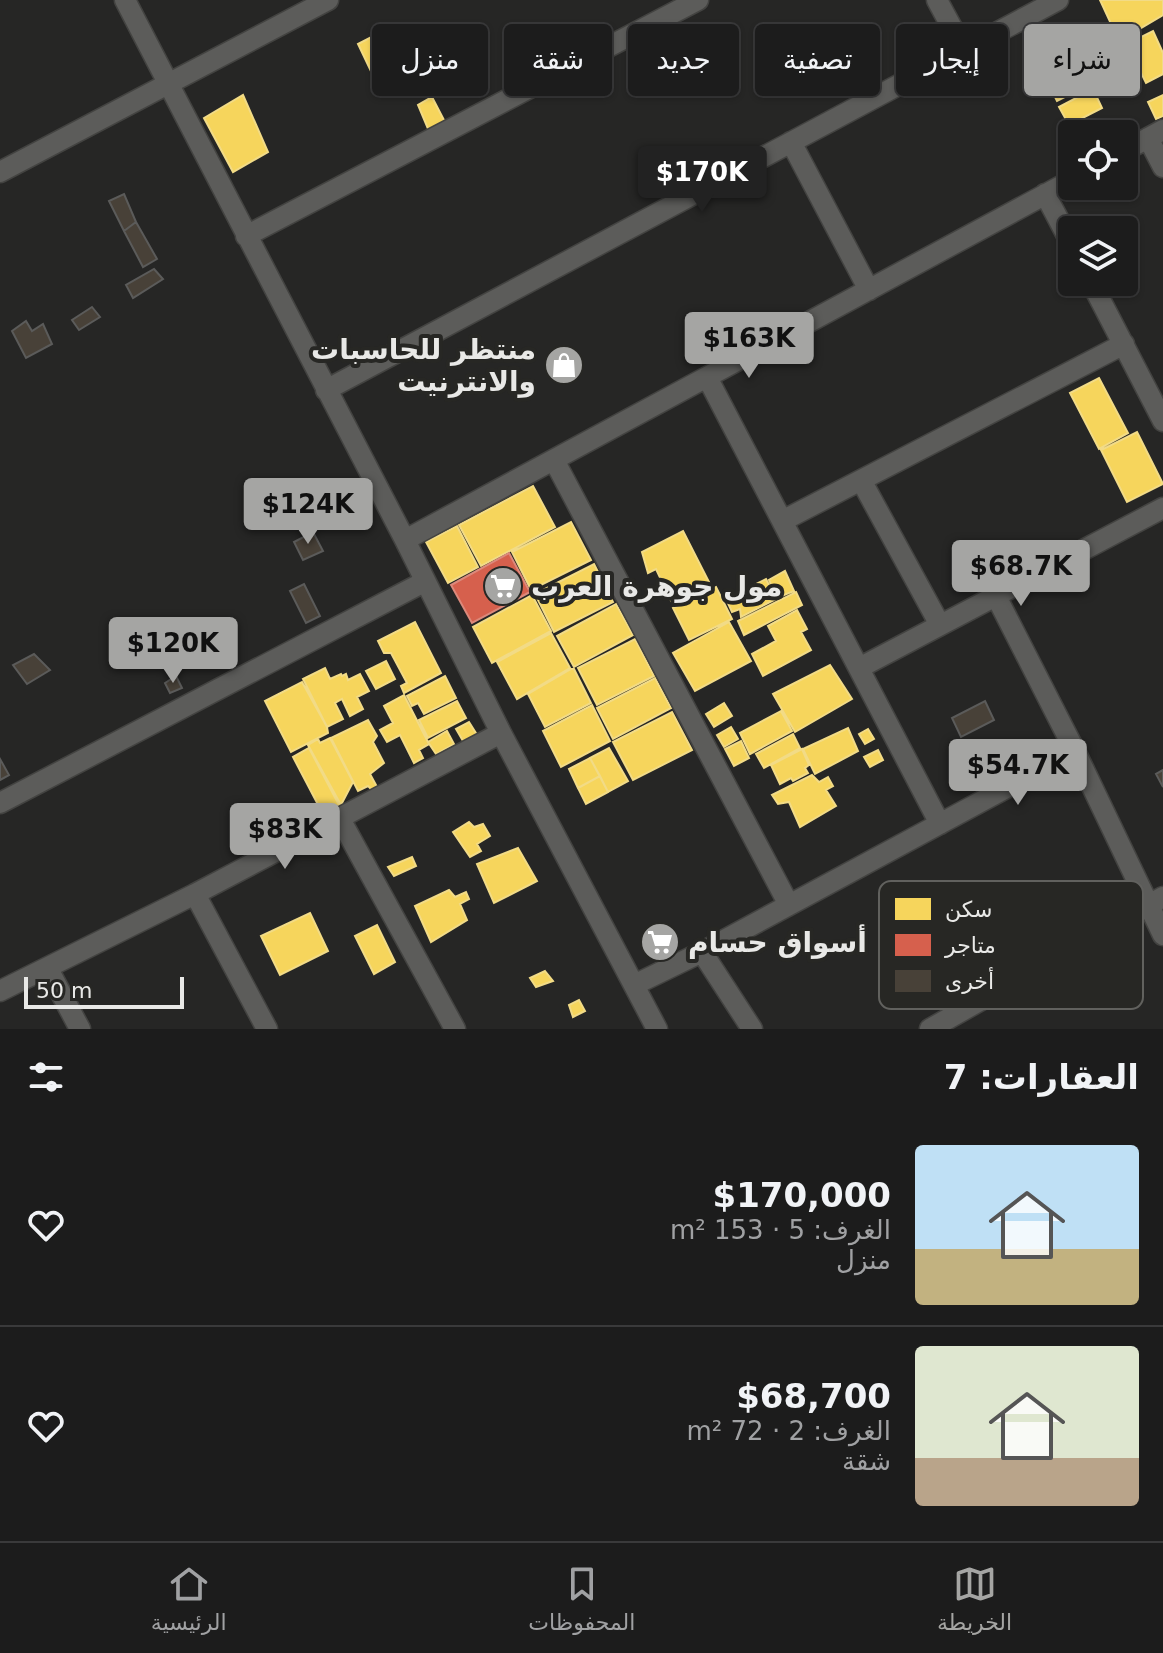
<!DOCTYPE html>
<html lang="ar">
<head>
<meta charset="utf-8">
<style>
  :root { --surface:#1c1c1c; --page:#292929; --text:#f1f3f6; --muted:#a0a1a3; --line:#3a3a3b; --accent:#a5a5a3 }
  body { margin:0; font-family:"DejaVu Sans","Noto Naskh Arabic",sans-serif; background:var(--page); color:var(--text); direction:rtl; height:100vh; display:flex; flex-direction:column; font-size:30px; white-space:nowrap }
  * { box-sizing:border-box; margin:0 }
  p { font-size:26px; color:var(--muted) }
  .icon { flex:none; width:44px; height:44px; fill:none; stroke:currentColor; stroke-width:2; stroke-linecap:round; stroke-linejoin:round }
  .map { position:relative; height:1029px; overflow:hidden; direction:ltr }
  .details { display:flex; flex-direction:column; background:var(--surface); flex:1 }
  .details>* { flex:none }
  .hud { position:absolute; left:24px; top:24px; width:1116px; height:72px; direction:rtl; display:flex; gap:16px }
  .buttons { position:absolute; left:1058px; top:120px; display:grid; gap:16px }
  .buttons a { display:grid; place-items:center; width:80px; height:80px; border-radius:8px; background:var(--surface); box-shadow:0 2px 6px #0004,0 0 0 2px var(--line); font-size:40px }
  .scale { position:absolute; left:24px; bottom:20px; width:160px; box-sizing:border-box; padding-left:8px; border:4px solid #e9e9e7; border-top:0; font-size:22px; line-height:28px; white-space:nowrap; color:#e9e9e7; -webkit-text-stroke:6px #272724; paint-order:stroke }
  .price { position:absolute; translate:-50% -68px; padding:0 18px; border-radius:8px; background:var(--accent); color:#111; font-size:26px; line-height:52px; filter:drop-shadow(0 2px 4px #0008) }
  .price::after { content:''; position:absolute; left:50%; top:48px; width:24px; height:18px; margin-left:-12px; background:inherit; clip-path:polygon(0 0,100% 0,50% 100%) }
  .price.current { background:#222; color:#fff }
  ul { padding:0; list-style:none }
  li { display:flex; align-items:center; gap:24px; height:200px; padding:0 24px }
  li+li { border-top:2px solid var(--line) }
  li span { display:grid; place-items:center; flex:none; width:224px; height:160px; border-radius:8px; color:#555 }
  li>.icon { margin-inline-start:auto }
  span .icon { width:96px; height:96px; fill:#fffc; stroke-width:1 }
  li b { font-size:34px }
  h2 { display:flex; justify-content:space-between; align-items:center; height:96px; padding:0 24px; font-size:34px }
  .tag { padding:0 28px; border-radius:8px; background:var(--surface); box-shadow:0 2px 6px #0004,0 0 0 2px var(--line); font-size:28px; line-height:72px }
  .tag.current { background:var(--accent); color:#111 }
  .dock { display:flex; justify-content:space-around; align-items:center; height:112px; border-top:2px solid var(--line); background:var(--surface); font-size:22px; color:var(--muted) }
  .dock a { display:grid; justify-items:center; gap:4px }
  .dock .current { color:var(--accent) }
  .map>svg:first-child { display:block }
  .homes { fill:#f6d55c; stroke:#f2db86; stroke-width:2 }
  .shops { fill:#d6604d; stroke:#dc897b; stroke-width:2 }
  .building { fill:#484138; stroke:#5b5b5a; stroke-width:2 }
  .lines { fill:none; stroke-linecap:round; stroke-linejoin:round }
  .minor-casing { stroke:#434341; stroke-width:23 }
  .minor { stroke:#5c5c5a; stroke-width:20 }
  .labels { text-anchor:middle; stroke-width:8; stroke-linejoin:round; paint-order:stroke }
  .poi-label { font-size:28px; font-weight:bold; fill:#e9e9e7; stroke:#272724; text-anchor:start }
  .key { fill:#272724; stroke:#61615e; stroke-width:2 }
  .key-label { font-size:22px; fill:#e9e9e7 }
</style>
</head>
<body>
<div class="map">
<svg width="1163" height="1029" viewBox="0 0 1163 1029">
  <rect width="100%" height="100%" fill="#262625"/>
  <path class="homes" d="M 1100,0 L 1163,0 L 1163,15 L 1119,41 Z
    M 1062,26 L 1091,84 L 1057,101 L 1028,43 Z
    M 1153,31 L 1163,53 L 1163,74 L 1146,83 L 1127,44 Z
    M 379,33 L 394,63 L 407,57 L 413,72 L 380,90 L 358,44 Z
    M 1093,89 L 1102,108 L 1069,125 L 1059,107 Z
    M 243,95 L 268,152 L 233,172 L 204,118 Z
    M 1163,95 L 1163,116 L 1156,119 L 1148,102 Z
    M 432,97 L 446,124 L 431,136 L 418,105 Z
    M 1099,378 L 1128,433 L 1099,449 L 1070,393 Z
    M 1137,432 L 1163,484 L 1127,502 L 1101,450 Z
    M 533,486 L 555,527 L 481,566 L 459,525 Z
    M 571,522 L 591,560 L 531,590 L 512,552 Z
    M 457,526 L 478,567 L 448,583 L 426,542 Z
    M 683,531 L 709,582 L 671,601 L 656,569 L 648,573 L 642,552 Z
    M 594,564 L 613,602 L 554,632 L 535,594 Z
    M 785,571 L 794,591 L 777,598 L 769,580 Z
    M 766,579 L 776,599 L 741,617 L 740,609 L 732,612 L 726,599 Z
    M 716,587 L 732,619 L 689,640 L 673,608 Z
    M 796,592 L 802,605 L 744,635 L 738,621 Z
    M 532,595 L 551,631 L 492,663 L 473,627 Z
    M 616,604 L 633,635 L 574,667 L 557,636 Z
    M 797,610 L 807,629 L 801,632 L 811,650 L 763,676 L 752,654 L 776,641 L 768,626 Z
    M 415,622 L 441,673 L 404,693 L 401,686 L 407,683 L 391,653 L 384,653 L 378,641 Z
    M 729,622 L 751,661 L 695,691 L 673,653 Z
    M 551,633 L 570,668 L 517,699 L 497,662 Z
    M 635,639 L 654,676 L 597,705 L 578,668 Z
    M 386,661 L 395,679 L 376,689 L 366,671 Z
    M 830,665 L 852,699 L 795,732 L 773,694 Z
    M 325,668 L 330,679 L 341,674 L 342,676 L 346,674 L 348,680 L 360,674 L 369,691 L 357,697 L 363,709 L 350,716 L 342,699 L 335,703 L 343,719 L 327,727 L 303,679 Z
    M 571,669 L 574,669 L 591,703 L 545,727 L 528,694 Z
    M 445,676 L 456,698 L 424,714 L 418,703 L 412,706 L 407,696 Z
    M 655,678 L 671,708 L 613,739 L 597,708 Z
    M 302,682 L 327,727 L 328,733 L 291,752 L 265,701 Z
    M 404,695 L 429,744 L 419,750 L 423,758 L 414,763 L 400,735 L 387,742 L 380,730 L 393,723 L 384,706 Z
    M 457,701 L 466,718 L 428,738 L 419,720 Z
    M 724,703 L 732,716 L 714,727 L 706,714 Z
    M 592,705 L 610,741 L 561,767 L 543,731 Z
    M 781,711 L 792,731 L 750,754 L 740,733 Z
    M 672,712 L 692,750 L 633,780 L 613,742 Z
    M 368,720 L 377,736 L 373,742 L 384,763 L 370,774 L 377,787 L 372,790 L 368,786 L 358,791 L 331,738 Z
    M 469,722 L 479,738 L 466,746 L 456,729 Z
    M 731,727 L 738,739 L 724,747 L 717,735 Z
    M 848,728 L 858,751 L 815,774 L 803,749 Z
    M 868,729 L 874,739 L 865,744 L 859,734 Z
    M 447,731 L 454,744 L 436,754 L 428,742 Z
    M 793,734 L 800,748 L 764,768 L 756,754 Z
    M 330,738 L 353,782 L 341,805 L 308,745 L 318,739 L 320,743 Z
    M 741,741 L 749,758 L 734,766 L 725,749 Z
    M 309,748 L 340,807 L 324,816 L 293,757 Z
    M 609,748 L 628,781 L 608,792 L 590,758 Z
    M 802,749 L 809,765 L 805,768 L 808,773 L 793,781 L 791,778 L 780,784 L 771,765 Z
    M 878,750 L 883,760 L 870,767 L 864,757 Z
    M 590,758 L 600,776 L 578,788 L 569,769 Z
    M 812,775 L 819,782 L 828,777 L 833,786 L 826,790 L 836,806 L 800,827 L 789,802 L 778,804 L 772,795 Z
    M 600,776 L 608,792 L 586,804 L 578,788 Z
    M 469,822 L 474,827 L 483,824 L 490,836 L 477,844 L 481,851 L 470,857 L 453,832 Z
    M 518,848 L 537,881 L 494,903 L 477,864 Z
    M 412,857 L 416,866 L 394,876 L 388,867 Z
    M 449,890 L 455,897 L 466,892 L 469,899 L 460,904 L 467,920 L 431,942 L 415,906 Z
    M 310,913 L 328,951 L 280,975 L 261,936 Z
    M 377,925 L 395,962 L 374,974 L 355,936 Z
    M 545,971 L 553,981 L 536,987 L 530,978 Z
    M 579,1000 L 585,1011 L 573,1017 L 569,1005 Z"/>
  <path class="shops" d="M 509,553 L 530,592 L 472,623 L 451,585 Z"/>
  <path class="building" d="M 124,194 L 136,222 L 124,231 L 109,201 Z
    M 136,222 L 157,259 L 143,267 L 124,231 Z
    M 154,269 L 163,279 L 133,298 L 126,285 Z
    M 92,307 L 100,317 L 79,330 L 72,320 Z
    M 26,321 L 32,331 L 43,324 L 52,344 L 26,358 L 12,331 Z
    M 313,532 L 323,551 L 303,560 L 294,542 Z
    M 304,584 L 320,616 L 306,623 L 290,591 Z
    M 34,654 L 50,670 L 27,684 L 13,665 Z
    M 176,676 L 182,688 L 170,693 L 165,683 Z
    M 985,701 L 994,720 L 961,737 L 952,718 Z
    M 0,759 L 9,775 L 0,780 Z
    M 1163,770 L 1163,787 L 1156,774 Z"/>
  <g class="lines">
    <g class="minor-casing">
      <path id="minor" d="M 125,0 L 405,540 L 501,733 L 657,1029
        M 937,0 L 964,50
        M 1148,138 L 1163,167
        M 791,142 L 869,290
        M 1124,151 L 1163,130
        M 0,172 L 328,0
        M 1045,194 L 1072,245
        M 246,236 L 698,0
        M 1091,282 L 1163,421
        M 707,377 L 940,824
        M 326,390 L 1058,0
        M 554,460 L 789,905
        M 861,480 L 940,625
        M 782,521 L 1124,344
        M 405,540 L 1072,180
        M 996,596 L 1075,751 L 1163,935
        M 859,668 L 1163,508
        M 0,803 L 424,582
        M 339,817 L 455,1029
        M 195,894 L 267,1029
        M 702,952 L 752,1029
        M 48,969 L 80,1029
        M 634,985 L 702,952 L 1075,751
        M 0,991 L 195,894 L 501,733
        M 930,1029 L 1163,897"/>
    </g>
    <use href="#minor" class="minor"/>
  </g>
  <defs>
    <g id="shop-disc" transform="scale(2)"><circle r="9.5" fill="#a5a5a3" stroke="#272724"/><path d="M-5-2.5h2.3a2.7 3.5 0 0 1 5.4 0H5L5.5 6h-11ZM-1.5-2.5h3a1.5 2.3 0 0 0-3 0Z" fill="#fff"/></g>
    <g id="supermarket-disc" transform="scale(2)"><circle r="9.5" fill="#a5a5a3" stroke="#272724"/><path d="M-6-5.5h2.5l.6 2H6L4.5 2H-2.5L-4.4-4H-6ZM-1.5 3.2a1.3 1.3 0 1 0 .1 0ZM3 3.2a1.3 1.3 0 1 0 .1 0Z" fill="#fff"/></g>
  </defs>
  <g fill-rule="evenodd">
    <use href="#shop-disc" x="564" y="365"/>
    <use href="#supermarket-disc" x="503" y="586"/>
    <use href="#supermarket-disc" x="660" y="942"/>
  </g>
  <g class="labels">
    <g class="poi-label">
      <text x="536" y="359" text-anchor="end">منتظر للحاسبات<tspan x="536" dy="32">والانترنيت</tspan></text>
      <text x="531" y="596">مول جوهرة العرب</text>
      <text x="688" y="952">أسواق حسام</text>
    </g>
  </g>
  <rect x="879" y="881" width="264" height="128" rx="12" class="key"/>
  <rect x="895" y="898" width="36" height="22" fill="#f6d55c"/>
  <rect x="895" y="934" width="36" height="22" fill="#d6604d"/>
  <rect x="895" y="970" width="36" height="22" fill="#484138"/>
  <g class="key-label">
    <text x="945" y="917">سكن</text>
    <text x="945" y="953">متاجر</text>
    <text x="945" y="989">أخرى</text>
  </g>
</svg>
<div class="buttons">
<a><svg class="icon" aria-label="locate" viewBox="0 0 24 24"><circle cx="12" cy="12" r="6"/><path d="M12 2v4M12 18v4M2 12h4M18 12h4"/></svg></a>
<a><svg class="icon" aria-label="layers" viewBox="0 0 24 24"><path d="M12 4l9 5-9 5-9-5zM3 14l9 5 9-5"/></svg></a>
</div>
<div class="scale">50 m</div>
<b class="price current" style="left:702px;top:214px">$170K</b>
<b class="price" style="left:749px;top:380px">$163K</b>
<b class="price" style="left:308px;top:546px">$124K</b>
<b class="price" style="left:1021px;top:608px">$68.7K</b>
<b class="price" style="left:173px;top:685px">$120K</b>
<b class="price" style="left:1018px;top:807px">$54.7K</b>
<b class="price" style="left:285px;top:871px">$83K</b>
<div class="hud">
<a class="tag current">شراء</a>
<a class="tag">إيجار</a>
<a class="tag">تصفية</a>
<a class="tag">جديد</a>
<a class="tag">شقة</a>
<a class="tag">منزل</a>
</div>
</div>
<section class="details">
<h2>العقارات: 7<svg class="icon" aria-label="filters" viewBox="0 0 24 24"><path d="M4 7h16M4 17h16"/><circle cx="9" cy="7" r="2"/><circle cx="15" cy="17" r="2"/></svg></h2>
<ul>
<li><span style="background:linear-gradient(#bfe0f5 65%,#c2b280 0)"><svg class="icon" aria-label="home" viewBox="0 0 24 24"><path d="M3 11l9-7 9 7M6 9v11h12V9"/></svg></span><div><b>$170,000</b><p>الغرف: 5 · 153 m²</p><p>منزل</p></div><svg class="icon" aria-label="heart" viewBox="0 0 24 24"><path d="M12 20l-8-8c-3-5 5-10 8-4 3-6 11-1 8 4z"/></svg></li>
<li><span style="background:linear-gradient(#dfe7d0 70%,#b9a48a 0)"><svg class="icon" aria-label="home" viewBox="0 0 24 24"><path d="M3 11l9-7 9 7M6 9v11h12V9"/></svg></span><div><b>$68,700</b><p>الغرف: 2 · 72 m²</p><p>شقة</p></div><svg class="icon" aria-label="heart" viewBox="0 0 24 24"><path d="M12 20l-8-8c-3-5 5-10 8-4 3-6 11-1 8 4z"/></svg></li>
</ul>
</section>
<nav class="dock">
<a class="current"><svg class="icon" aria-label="map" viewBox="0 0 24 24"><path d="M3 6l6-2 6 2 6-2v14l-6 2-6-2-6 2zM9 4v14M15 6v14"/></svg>الخريطة</a>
<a><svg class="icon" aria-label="saved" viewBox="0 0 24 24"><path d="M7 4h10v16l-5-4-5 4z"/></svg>المحفوظات</a>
<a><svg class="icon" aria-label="home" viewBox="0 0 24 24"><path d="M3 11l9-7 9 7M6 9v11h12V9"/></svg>الرئيسية</a>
</nav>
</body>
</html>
